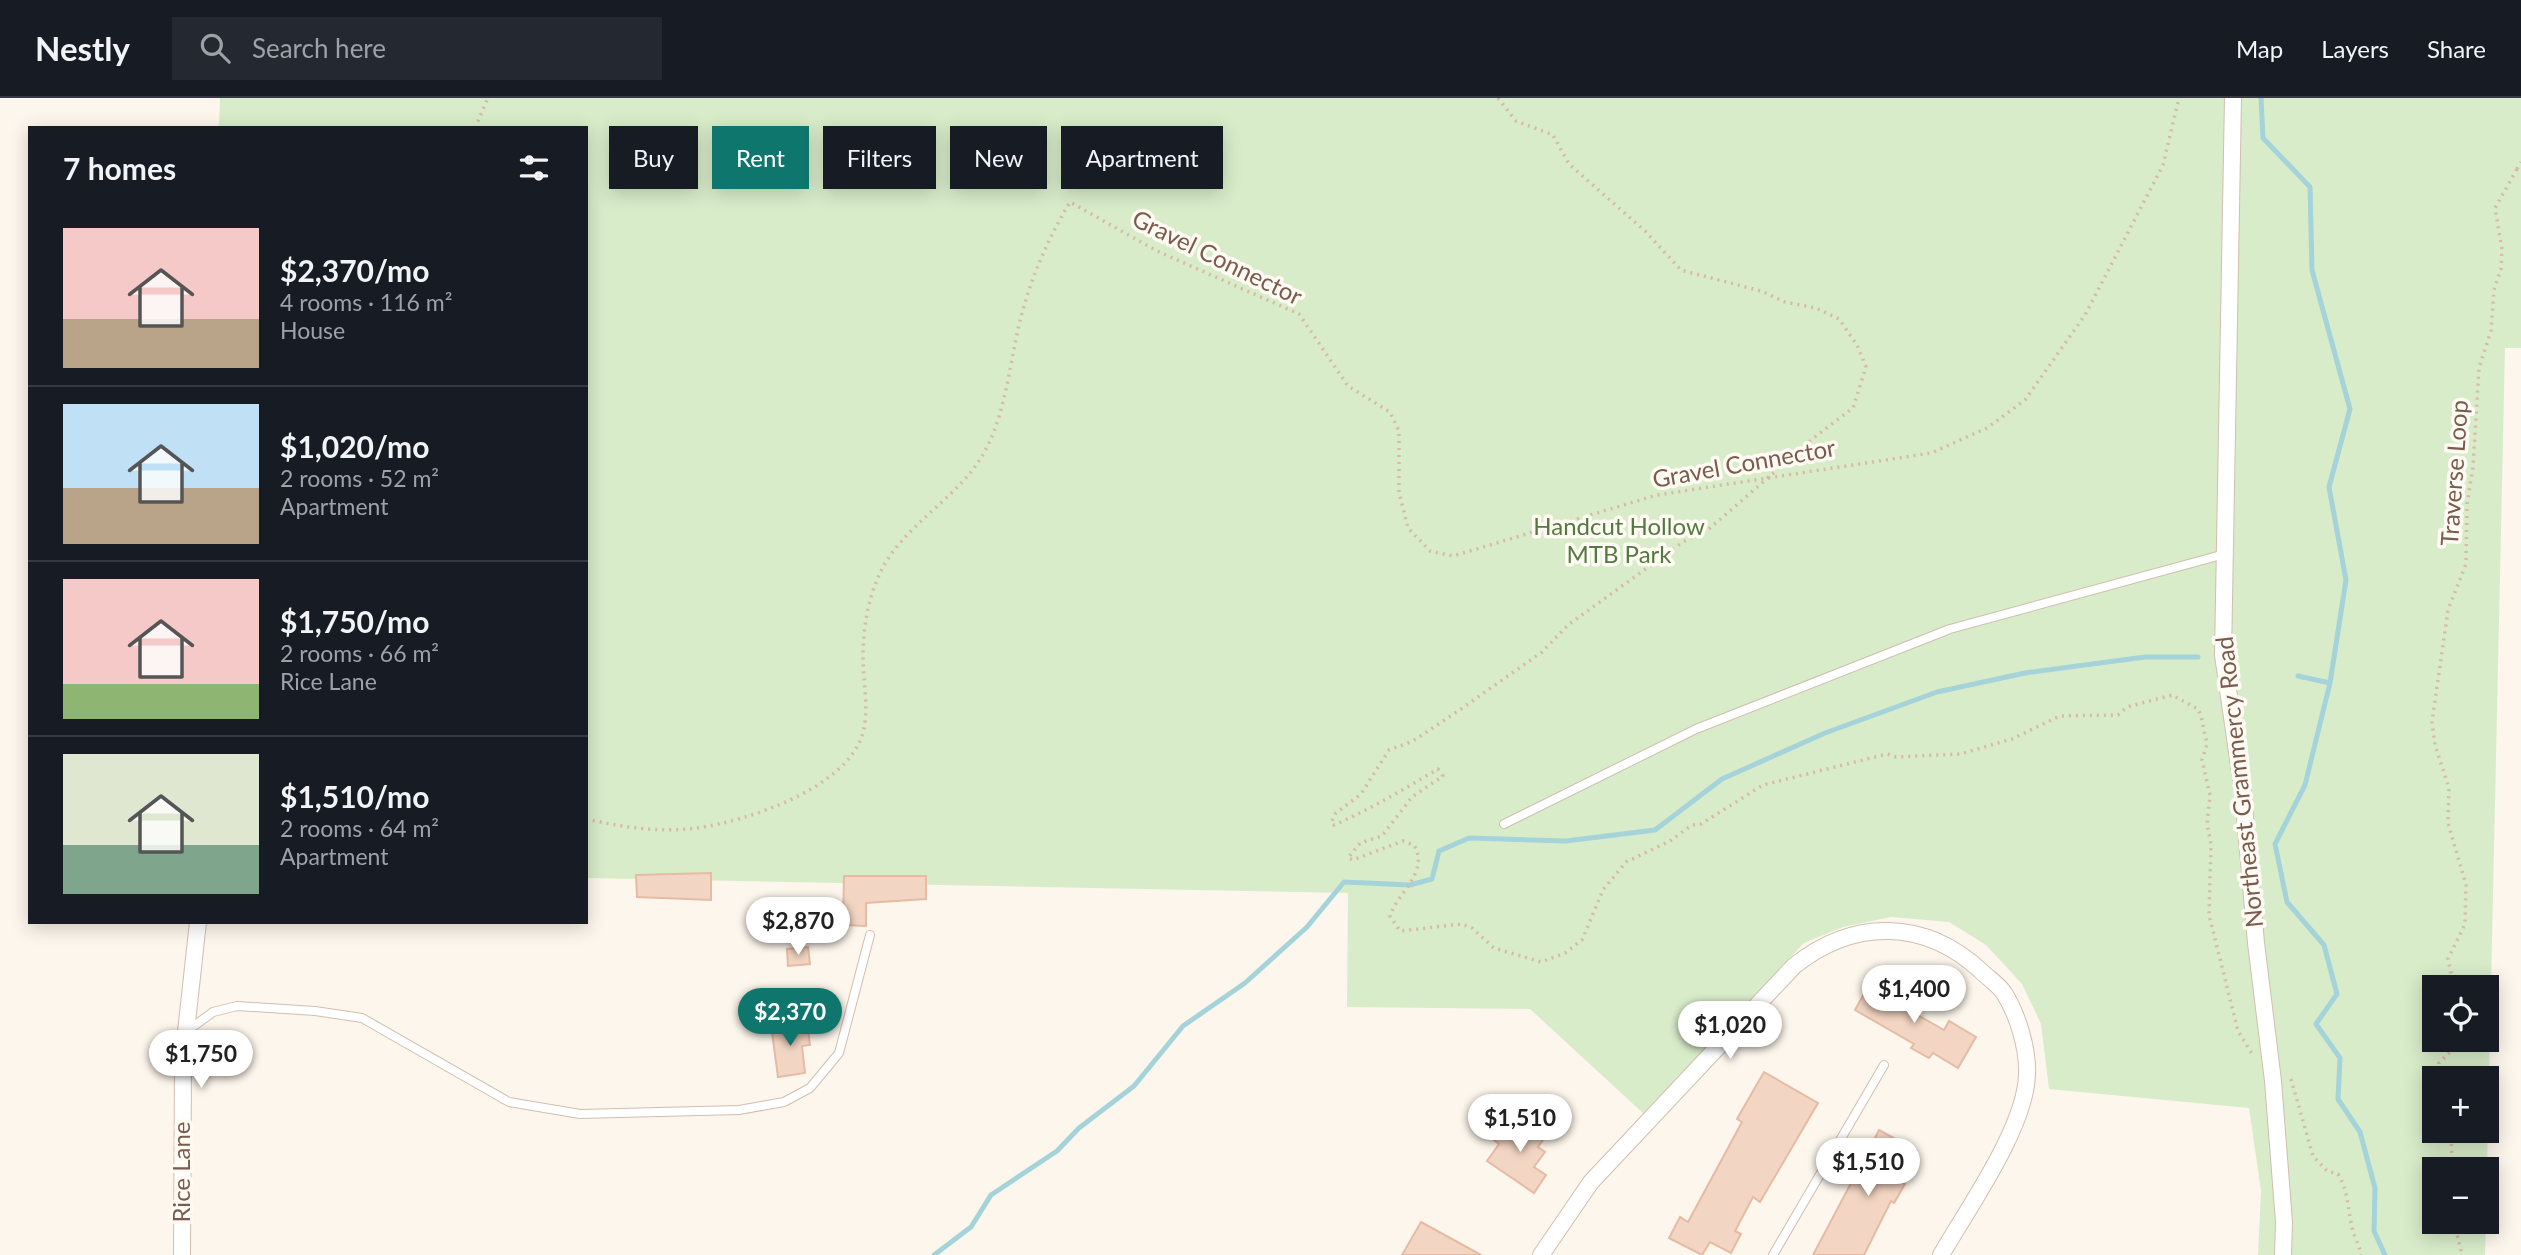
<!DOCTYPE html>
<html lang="en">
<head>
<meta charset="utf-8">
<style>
  :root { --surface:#171b24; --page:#242831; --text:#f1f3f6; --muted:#9ea1a6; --line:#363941; --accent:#0f766e }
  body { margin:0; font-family:Lato,sans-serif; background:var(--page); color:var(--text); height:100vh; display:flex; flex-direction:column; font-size:26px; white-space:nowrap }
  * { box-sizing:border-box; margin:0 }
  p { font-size:23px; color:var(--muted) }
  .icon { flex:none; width:38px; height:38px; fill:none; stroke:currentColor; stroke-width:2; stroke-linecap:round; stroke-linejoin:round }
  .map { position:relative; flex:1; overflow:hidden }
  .drawer { position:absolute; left:28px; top:28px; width:560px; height:798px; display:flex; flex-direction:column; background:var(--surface); border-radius:0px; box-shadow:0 4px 18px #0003 }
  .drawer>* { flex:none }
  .top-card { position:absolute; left:609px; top:28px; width:665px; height:63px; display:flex; gap:14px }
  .buttons { position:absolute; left:2422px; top:877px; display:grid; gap:14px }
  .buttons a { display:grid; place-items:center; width:77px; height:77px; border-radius:0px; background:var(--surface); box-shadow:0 4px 18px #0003; font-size:35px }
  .price { position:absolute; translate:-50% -60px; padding:0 16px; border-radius:24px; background:#fff; color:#222; font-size:23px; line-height:46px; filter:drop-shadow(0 2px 4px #0008) }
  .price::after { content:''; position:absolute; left:50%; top:42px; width:21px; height:16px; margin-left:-10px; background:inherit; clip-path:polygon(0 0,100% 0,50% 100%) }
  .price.on { background:var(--accent); color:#fff }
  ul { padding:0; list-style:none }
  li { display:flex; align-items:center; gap:21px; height:175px; padding:0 35px }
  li+li { border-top:2px solid var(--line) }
  li span { display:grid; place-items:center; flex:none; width:196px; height:140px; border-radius:0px; color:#555 }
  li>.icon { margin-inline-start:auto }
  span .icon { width:84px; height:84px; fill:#fffc; stroke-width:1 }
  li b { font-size:30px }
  h2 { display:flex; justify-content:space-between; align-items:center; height:84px; padding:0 35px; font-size:30px }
  .pill { padding:0 24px; border-radius:0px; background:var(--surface); box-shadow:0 4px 18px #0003; font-size:24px; line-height:63px }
  .pill.on { background:var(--accent); color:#fff }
  header { display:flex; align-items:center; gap:42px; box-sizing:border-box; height:98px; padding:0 35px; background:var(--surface); border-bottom:2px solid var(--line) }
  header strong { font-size:33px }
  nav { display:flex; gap:38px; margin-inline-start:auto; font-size:24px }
  .search { width:490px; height:63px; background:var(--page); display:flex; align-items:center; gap:18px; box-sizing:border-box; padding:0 24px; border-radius:0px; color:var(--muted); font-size:26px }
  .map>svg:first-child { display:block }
  .green { fill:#d8ecc9; fill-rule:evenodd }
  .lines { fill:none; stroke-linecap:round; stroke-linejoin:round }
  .stream { stroke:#a5d3da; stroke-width:5 }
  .building { fill:#f3d5c3; stroke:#e6bba3; stroke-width:2 }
  .lane-casing { stroke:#d1beb0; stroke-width:10 }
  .street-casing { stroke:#d1beb0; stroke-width:18 }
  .path { stroke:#d9b8a5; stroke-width:3.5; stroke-dasharray:2 5; stroke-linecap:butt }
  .lane { stroke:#fff; stroke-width:8 }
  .street { stroke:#fff; stroke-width:16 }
  .labels { text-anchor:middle; stroke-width:7; stroke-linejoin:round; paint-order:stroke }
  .street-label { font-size:24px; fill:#7a5c4d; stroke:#fffaf3 }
  .park-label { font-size:24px; fill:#537a41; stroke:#fffaf3 }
</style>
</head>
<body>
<header>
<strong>Nestly</strong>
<div class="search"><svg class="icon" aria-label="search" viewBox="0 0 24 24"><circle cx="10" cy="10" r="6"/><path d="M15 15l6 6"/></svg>Search here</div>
<nav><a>Map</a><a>Layers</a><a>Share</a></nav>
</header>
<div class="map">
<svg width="2521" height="1157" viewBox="0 0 2521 1157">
  <rect width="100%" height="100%" fill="#fdf6ec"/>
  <path class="green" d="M 220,0 L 2521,0 L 2521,250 L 2505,250 L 2487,1071 L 2434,1071 L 2434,1124 L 2486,1124 L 2485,1157 L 2258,1157 L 2261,1093 L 2249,1010 L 2049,991 L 2041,926 L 2022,886 L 1986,847 L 1949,824 L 1891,819 L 1843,829 L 1804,845 L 1644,1016 L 1530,911 L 1347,909 L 1348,795 L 586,780 L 586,30 L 219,30 ZM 2434,889 L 2487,889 L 2487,942 L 2434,942 ZM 2434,980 L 2487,980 L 2487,1032 L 2434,1032 Z"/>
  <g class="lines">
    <path class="stream" d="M 2261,0 L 2263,40 L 2310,89 L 2312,172 L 2350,311 L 2329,389 L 2346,482 L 2330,585 L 2305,687 L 2275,746 L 2287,804 L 2324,847 L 2337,896 L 2316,926 L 2340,960 L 2338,1001 L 2360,1034 L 2375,1090 L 2374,1133 L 2385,1157
      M 2298,578 L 2330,585
      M 934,1157 L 971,1129 L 991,1097 L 1057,1053 L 1079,1030 L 1134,988 L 1183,928 L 1245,885 L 1307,829 L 1344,784 L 1410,787 L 1432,781 L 1439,753 L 1469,740 L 1566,743 L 1655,732 L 1722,681 L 1825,635 L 1937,594 L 2025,575 L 2145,559 L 2198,559"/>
  </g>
  <path class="building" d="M 711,775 L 711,802 L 637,799 L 636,777 Z
    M 844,778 L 926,778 L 926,801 L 866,805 L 866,828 L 843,827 Z
    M 808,849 L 810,866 L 788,868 L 787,851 Z
    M 1873,880 L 1910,901 L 1905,910 L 1944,932 L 1949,923 L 1976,939 L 1958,970 L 1933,955 L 1929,960 L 1911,950 L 1914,946 L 1855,912 Z
    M 798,923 L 799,932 L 808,931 L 810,947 L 802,948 L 805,975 L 778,979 L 771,927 Z
    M 1764,974 L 1818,1005 L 1760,1104 L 1753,1099 L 1735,1133 L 1741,1136 L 1731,1155 L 1710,1144 L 1702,1157 L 1669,1140 L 1680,1119 L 1688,1124 L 1742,1024 L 1737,1021 Z
    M 1523,1020 L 1547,1036 L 1538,1049 L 1545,1054 L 1534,1069 L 1546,1077 L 1534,1095 L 1487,1063 L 1499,1046 L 1494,1042 L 1507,1024 L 1516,1030 Z
    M 1879,1032 L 1917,1053 L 1901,1084 L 1905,1086 L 1894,1105 L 1891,1103 L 1864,1157 L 1813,1157 Z
    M 1421,1124 L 1481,1157 L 1402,1157 Z"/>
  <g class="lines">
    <g class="lane-casing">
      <path id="lane" d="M 1504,726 L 1696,631 L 1950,531 L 2225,456
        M 187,933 L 213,914 L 237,908 L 315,913 L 362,920 L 509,1004 L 580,1016 L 739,1012 L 784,1004 L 810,990 L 839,955 L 870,837
        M 1773,1157 L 1884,967"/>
    </g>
    <g class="street-casing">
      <path id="street" d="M 2233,0 L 2223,557 L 2243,695 L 2256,845 L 2273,983 L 2284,1124 L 2283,1157
        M 182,1157 L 183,961 L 198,824
        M 1541,1157 L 1591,1084 L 1794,868 C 1854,820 1925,821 1981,873 C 1988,880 1999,887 2004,895 C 2018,917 2028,951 2027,976 C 2026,1029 1968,1110 1941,1157"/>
    </g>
    <path class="path" d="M 1498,0 L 1516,23 L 1553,37 L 1569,66 L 1645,133 L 1681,172 L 1761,193 L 1785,204 L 1816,210 L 1839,221 L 1857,247 L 1866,269 L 1853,310 L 1816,338 L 1709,431 L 1683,444 L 1568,527 L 1542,554 L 1458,613 L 1413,643 L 1389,652 L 1361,696 L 1336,715 L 1331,725 L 1334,727 C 1371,711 1404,691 1438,671 L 1443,678 L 1412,699 L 1382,738 L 1360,745 L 1348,760 L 1353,762 L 1403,743 L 1414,747 C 1430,774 1397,795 1390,818 L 1400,833 L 1462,826 L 1472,830 L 1494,850 L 1541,864 L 1565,855 L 1582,842 L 1603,792 L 1626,764 L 1670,743 L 1692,727 L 1701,726 L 1763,687 L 1887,656 L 1896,659 L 1960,656 L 2012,641 L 2060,618 L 2118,617 L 2127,609 L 2172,597 L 2198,611 L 2201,618 L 2207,646 L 2202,662 L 2210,697 L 2207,726 L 2211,746 L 2209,817 L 2238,933 L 2252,956
      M 475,30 L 488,0
      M 2517,71 L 2521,64
      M 586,721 C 622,729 660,735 697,730 C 747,723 844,691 862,638 C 870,613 863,585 863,560 C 863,533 867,506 877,482 C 898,428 958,403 985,353 C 1007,312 1010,260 1022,215 C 1033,175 1049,139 1070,104 L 1157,153 L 1299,216 L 1348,288 L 1390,314 L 1399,333 L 1399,394 L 1408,430 L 1430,453 L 1453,458 L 1657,397 L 1931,355 L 1987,330 L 2025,302 L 2085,217 L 2163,67 L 2179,0
      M 2454,889 L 2448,861 L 2465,826 L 2466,787 L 2448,725 L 2449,690 L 2435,647 L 2432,624 L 2448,512 L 2466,466 L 2467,406 L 2473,369 L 2479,270 L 2491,233 L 2494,192 L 2501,171 L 2502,151 L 2495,110 L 2517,71 L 2521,72
      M 2439,980 L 2439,965 L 2462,942
      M 2291,981 L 2313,1058 L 2327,1073 L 2338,1076 C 2350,1096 2347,1115 2354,1136 C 2356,1143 2360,1149 2361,1157
      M 2452,1032 L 2451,1050 L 2455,1071
      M 2454,1124 L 2462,1157"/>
    <use href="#lane" class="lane"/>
    <use href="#street" class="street"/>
  </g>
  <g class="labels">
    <g class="street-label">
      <text transform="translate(1217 160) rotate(26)" y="8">Gravel Connector</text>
      <text transform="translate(1744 366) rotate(-10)" y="8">Gravel Connector</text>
      <text transform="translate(2455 375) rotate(-86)" y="8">Traverse Loop</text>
      <text transform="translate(2240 684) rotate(-96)" y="8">Northeast Grammercy Road</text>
      <text transform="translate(182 1074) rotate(-90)" y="8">Rice Lane</text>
    </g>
    <g class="park-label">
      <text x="1619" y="437">Handcut Hollow<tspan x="1619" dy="28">MTB Park</tspan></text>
    </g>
  </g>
</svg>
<div class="buttons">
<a><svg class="icon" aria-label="locate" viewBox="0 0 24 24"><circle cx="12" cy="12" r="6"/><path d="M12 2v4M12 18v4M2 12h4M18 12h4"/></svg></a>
<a>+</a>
<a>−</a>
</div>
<b class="price" style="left:798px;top:859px">$2,870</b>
<b class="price" style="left:1914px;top:927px">$1,400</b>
<b class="price on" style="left:790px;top:950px">$2,370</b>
<b class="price" style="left:1730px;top:963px">$1,020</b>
<b class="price" style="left:201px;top:992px">$1,750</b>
<b class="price" style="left:1520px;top:1056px">$1,510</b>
<b class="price" style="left:1868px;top:1100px">$1,510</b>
<div class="top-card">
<a class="pill">Buy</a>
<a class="pill on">Rent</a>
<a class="pill">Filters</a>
<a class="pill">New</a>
<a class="pill">Apartment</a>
</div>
<section class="drawer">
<h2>7 homes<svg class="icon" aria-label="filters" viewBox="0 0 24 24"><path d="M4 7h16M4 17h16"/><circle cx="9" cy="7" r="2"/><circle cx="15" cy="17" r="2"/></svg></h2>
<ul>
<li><span style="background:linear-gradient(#f6c9c9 65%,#b9a48a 0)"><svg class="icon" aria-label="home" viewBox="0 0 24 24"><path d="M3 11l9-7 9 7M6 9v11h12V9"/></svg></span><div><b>$2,370/mo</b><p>4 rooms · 116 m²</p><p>House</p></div></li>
<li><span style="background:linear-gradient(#bfe0f5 60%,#b9a48a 0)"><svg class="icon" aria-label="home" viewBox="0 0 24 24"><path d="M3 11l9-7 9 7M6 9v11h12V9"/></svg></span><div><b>$1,020/mo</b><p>2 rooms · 52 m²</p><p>Apartment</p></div></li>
<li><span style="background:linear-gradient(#f6c9c9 75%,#8fb573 0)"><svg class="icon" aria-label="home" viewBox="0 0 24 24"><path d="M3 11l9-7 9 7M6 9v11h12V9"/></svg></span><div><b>$1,750/mo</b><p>2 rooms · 66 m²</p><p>Rice Lane</p></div></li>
<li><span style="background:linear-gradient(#dfe7d0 65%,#7fa58c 0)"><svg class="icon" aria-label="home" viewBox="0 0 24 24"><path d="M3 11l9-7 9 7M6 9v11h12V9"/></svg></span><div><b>$1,510/mo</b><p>2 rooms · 64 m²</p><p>Apartment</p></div></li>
</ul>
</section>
</div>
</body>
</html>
